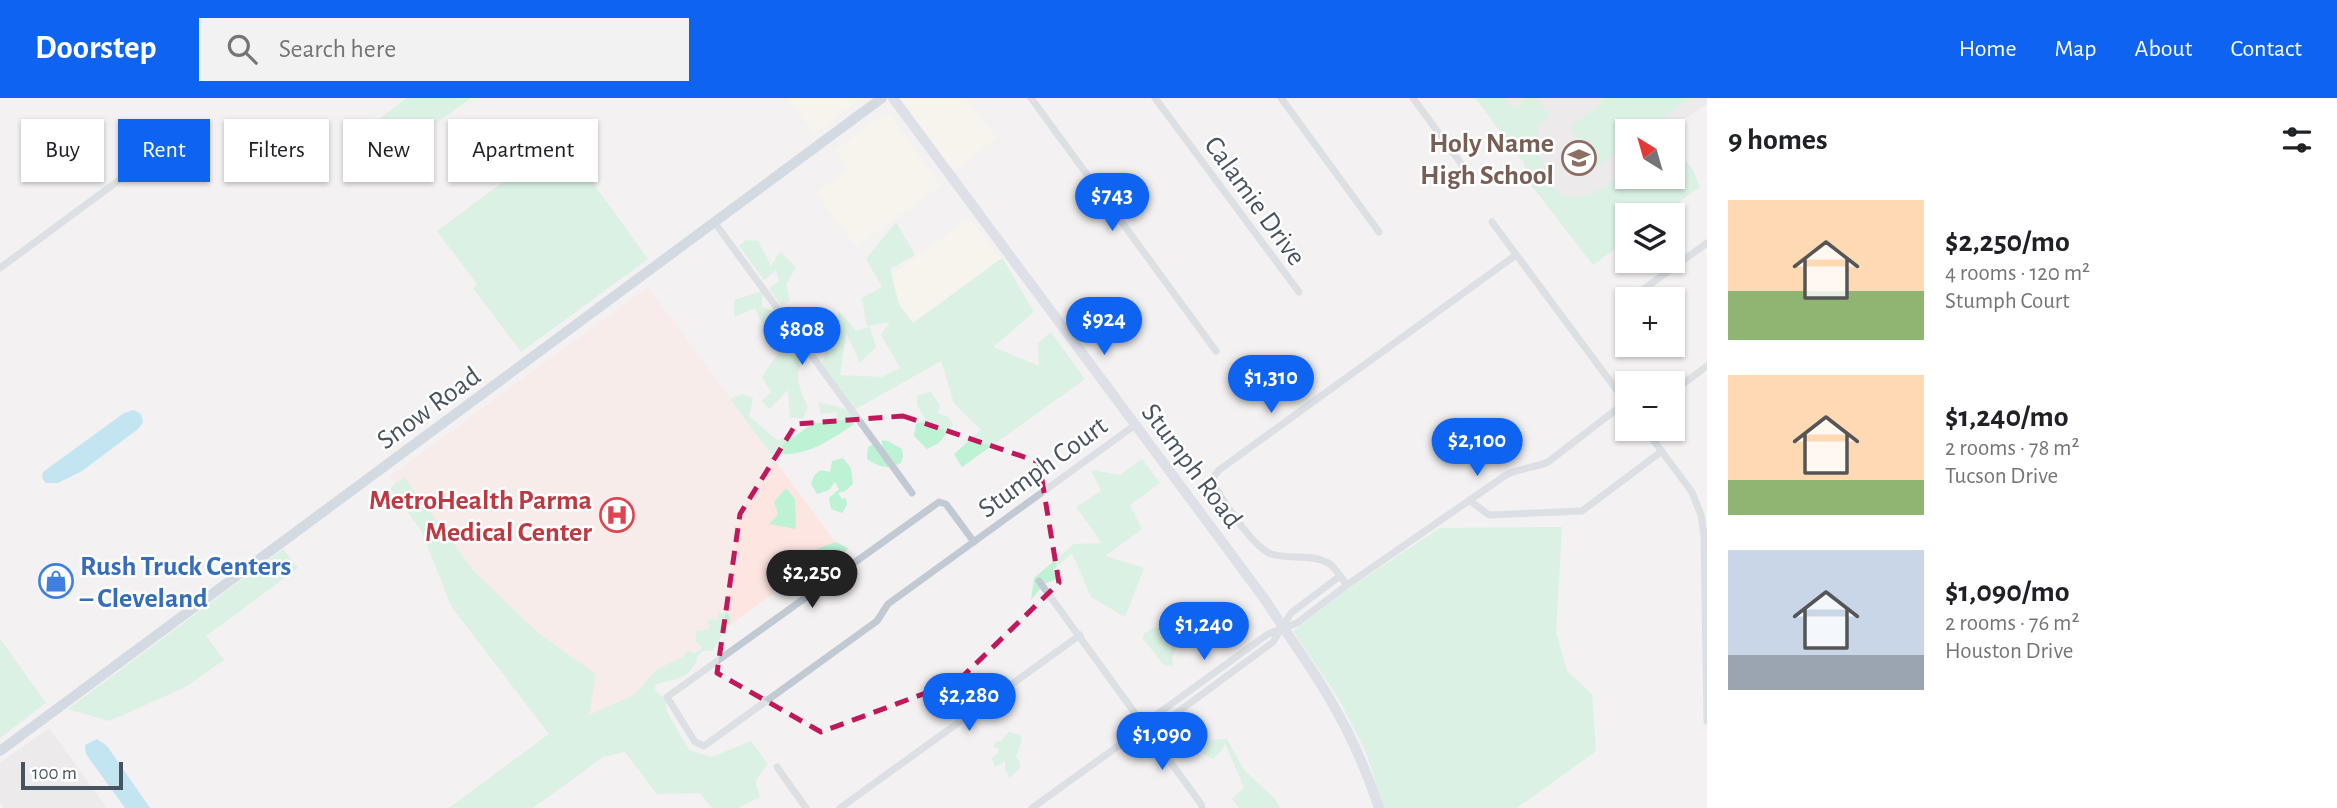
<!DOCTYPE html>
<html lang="en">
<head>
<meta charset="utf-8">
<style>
  :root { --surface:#fff; --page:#f2f2f2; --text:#202124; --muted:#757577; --accent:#0e64f0 }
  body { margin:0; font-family:"Alegreya Sans",sans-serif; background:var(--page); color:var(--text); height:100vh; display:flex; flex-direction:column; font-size:26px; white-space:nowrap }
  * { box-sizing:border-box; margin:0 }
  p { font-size:23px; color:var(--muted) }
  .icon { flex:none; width:38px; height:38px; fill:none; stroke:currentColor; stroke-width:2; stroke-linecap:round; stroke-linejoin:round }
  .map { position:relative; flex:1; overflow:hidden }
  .details { display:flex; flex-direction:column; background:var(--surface); width:630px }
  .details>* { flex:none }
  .banner { position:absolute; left:21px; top:21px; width:665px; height:63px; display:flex; gap:14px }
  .needle { width:46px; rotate:323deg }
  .tools { position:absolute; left:1615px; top:21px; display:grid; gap:14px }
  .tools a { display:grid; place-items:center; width:70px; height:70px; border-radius:0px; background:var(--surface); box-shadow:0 2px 5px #0004; font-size:35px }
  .scale { position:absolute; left:21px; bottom:18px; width:102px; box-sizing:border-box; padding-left:7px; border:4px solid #475360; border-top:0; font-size:19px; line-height:24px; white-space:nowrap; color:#475360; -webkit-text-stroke:5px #fff; paint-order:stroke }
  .price { position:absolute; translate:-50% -60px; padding:0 16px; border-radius:24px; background:var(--accent); color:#fff; font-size:23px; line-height:46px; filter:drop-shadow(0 2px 4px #0008) }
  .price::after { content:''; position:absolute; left:50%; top:42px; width:21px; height:16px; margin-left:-10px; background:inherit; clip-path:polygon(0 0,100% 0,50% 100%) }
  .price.on { background:#222; color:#fff }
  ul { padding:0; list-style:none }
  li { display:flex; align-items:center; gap:21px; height:175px; padding:0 21px }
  li span { display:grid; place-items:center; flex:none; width:196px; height:140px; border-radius:0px; color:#555 }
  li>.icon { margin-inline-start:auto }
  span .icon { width:84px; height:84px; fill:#fffc; stroke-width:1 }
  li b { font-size:30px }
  h2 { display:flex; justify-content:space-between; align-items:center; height:84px; padding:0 21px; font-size:30px }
  .pill { padding:0 24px; border-radius:0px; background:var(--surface); box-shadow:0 2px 5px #0004; font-size:24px; line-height:63px }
  .pill.on { background:var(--accent); color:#fff }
  header { display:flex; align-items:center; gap:42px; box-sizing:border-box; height:98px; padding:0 35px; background:var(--accent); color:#fff }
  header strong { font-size:33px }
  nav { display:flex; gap:38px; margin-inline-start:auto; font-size:24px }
  .search { width:490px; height:63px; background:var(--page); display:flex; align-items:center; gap:18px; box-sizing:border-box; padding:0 24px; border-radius:0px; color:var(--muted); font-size:26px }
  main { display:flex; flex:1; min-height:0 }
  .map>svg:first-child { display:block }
  .commercial { fill:#fdf9eb }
  .education { fill:#e5e2e3 }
  .medical { fill:#fde6e2 }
  .green { fill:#bef2d5 }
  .water { fill:#89d6f2 }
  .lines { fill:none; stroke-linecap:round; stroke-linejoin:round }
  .street { stroke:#c1cad3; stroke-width:7 }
  .secondary { stroke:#c3cddb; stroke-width:10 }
  .primary { stroke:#afbfd1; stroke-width:10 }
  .marked { fill:none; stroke:#c2185b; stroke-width:5; stroke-dasharray:14 9; stroke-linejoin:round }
  .labels { text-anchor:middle; stroke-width:5; stroke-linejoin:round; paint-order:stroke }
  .education-label { font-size:28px; font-weight:bold; fill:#785e54; stroke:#fff; text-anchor:end }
  .street-label { font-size:28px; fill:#475360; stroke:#fff }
  .health-label { font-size:28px; font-weight:bold; fill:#be3a42; stroke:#fff; text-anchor:end }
  .shop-label { font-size:28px; font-weight:bold; fill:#366cbe; stroke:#fff; text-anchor:start }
</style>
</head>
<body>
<header>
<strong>Doorstep</strong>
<div class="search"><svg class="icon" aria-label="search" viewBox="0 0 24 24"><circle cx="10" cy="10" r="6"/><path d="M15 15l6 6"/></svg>Search here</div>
<nav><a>Home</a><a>Map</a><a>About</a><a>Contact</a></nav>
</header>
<main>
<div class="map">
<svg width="1707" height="710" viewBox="0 0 1707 710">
  <rect width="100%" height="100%" fill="#f3f1f1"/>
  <path class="commercial" d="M 787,0 L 862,0 L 814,36 Z
    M 897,0 L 966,0 L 997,40 L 953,73 Z
    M 890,17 L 941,88 L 856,149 L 816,95 L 848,71 L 835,52 L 881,18 Z
    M 969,120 L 1002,160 L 913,225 L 882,184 Z"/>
  <path class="education" d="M 1479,0 L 1707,0 L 1707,6 L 1666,33 L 1628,33 L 1628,79 L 1673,79 L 1673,48 L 1693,72 L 1594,134 Z
    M 49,630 L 107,710 L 108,710 L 4,710 L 0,705 L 0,665 Z"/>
  <path class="medical" d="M 648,189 L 838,448 L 580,637 L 390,378 Z"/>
  <path class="green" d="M 407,0 L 471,0 L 355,84 L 343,48 Z
    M 1475,0 L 1504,0 L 1514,10 L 1528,0 L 1536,0 L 1550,17 L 1537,29 C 1538,53 1547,108 1583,98 C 1599,93 1614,82 1627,73 L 1628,79 L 1673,79 L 1673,48 L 1693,72 L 1700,89 L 1661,117 L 1628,117 L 1627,142 L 1593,167 L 1528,83 L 1524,65 Z
    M 1608,0 L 1685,0 L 1686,2 L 1646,33 L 1628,33 L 1627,47 L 1599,68 L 1570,29 Z
    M 561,41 L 648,161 L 521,254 L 473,190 L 477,186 L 437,133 Z
    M 896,124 L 915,157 L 890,171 L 899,206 L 913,225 L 1002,160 L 1034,214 L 993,249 L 1039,268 L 1038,245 L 1051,234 L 1085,281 L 962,369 L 954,356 L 981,332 L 954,305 L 941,263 L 854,312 L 822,266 L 839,213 L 856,233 L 870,229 L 876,249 L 860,265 L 846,235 L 840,277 L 882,279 L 900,270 L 881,237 L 890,224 L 867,228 L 862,200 L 882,189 L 866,161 Z
    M 746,142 L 758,143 L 771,168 L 780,154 L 796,169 L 786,187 L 790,202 L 781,208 L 769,190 L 779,183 L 776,172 L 764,182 L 739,148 Z
    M 762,193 L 762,209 L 778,215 L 776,233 L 766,234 L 755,210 L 734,219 L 734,202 Z
    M 795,252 L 804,262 C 792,277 801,294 808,309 L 803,321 L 790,319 L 788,292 L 769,311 L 762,303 L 771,294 L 762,279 L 779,254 Z
    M 931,294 L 940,307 L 938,315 L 948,319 L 953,327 L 939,345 L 927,351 L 914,338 L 916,326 L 925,321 L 917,307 L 917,297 Z
    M 742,296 L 753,300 L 749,318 L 777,342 L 794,339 L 813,325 L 836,324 L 837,314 L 821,316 L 818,304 L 849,312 L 854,326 C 828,344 803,361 770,355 L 730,301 Z
    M 882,342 L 888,343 L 902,351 L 903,358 L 901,365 C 887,372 880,369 867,361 L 868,349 L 876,345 L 882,351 Z
    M 843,360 L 851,370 L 853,386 L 845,393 L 838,395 L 842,401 L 846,400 L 847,407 L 842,415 L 831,411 L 829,400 L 839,391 L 835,384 L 829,392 L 817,396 L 811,386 L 814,378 L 820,372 L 830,374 L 832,363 Z
    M 1142,361 L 1160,385 L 1130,407 L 1142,431 L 1105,458 L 1144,470 L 1125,519 L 1091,499 L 1072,455 L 1053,472 L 1057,481 L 1044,486 L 1031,502 L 1034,480 L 1074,446 L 1102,445 L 1076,409 L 1101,393 L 1091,372 L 1120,377 Z
    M 404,379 L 474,473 L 538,535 L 596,576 L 589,617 L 634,597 L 657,571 L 683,559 L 686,553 L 695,555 L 702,550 L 696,543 L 696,533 L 709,531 L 708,521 L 717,522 L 718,515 L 728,515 L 731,523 L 712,553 L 705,552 L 698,557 C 692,580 677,581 656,586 L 654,592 L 666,602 L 667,614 L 689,652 L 712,659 L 751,643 L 768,666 L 755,683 L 760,699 L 738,710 L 712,710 L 700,695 L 657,696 L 625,654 L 603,659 L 533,710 L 449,710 L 549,636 L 451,508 L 422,434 L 390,390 Z
    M 786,390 L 795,401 L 796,431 L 769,426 L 778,416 L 774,404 Z
    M 1562,429 L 1556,534 L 1567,573 L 1592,596 L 1596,653 L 1517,710 L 1384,710 L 1366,654 L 1339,601 L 1293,533 L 1348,491 L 1440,430 Z
    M 836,444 L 848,450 L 844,457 L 832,464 L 832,469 L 825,473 L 820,471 L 812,480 L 795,483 L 792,474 L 799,469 L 805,473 L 805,460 L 819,450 Z
    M 283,451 L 298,470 L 206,538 L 224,562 L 184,590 L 109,623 L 68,611 Z
    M 1161,529 L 1170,535 L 1168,542 L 1177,550 L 1172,559 L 1173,568 L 1164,567 L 1143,541 L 1144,536 L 1152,530 Z
    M 0,541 L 46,605 L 0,640 Z
    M 1009,634 L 1020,637 L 1022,643 L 1016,658 L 1021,669 L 1010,680 L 1005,672 L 1005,663 L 995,669 L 992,660 L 999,654 L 997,650 L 993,649 L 996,644 L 1001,643 Z
    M 1227,641 L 1244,672 L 1275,701 L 1280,710 L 1239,710 L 1232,701 L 1244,690 L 1225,645 L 1222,652 L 1213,661 L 1203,656 L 1207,642 Z"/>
  <path class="water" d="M 134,312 L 141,316 L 143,324 L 138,331 L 82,373 L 58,385 L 46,385 L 42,380 L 43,374 L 124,315 Z
    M 97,641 L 107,648 L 150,710 L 125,710 L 86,656 L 85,647 Z"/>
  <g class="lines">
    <path class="street" d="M 1031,0 L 1216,253
      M 1155,0 L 1299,194
      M 1281,0 L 1379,134
      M 1413,0 L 1465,71
      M 1492,124 L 1627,306
      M 715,125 L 912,395
      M 0,170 L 160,52
      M 1630,201 L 1707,145
      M 1683,286 L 1707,268
      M 1645,331 L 1692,394 L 1701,417 L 1704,437 L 1707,623
      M 1469,402 L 1489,417 L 1582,413 L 1662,353
      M 974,444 L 946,406 L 939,404 L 667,599 L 695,644 L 704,648 L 877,523 L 888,506 L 1135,327
      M 1039,483 L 1201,706 L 1202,710
      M 1347,487 C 1342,481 1336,471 1330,466 C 1313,455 1290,462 1271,456 C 1253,449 1219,399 1212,381 L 1219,372 L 1516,157
      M 1146,628 L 1163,625 L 1273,544 L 1291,515 L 1340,478
      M 777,669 L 806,710
      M 840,710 L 1080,537
      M 1032,710 L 1146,628 L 1156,617 L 1268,536 L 1297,525 L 1347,487 L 1506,377 C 1519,370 1534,370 1548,364 L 1626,304"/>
    <path class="secondary" d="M 893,0 L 1266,503 C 1286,535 1309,565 1328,598 C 1349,633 1366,671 1379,710"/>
    <path class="primary" d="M 0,653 L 882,0"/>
  </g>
  <path d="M0 0H1707V710H0ZM 903,318 L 1039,364 L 1059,485 L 958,583 L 821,634 L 717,575 L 740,416 L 796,326 Z" fill="#f3f1f1" fill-opacity=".55" fill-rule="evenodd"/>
  <path class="marked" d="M 903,318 L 1039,364 L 1059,485 L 958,583 L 821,634 L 717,575 L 740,416 L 796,326 Z"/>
  <defs>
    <g id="school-ring" transform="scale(1.75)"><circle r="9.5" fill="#fff" stroke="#8d6e63" stroke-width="1.5"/><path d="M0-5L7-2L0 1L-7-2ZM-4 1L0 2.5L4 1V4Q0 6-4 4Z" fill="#8d6e63"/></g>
    <g id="hospital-ring" transform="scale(1.75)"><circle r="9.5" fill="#fff" stroke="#e0444e" stroke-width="1.5"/><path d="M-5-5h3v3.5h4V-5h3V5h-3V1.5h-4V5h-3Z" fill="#e0444e"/></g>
    <g id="shop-ring" transform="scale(1.75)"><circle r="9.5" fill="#fff" stroke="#3f7fe0" stroke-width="1.5"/><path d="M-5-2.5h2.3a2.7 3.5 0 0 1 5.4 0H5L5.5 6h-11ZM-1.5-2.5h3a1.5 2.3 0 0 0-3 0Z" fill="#3f7fe0"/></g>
  </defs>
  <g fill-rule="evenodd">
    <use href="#school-ring" x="1579" y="60"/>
    <use href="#hospital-ring" x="617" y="417"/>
    <use href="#shop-ring" x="56" y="483"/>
  </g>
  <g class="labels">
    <g class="education-label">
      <text x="1554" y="54">Holy Name<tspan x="1554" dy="32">High School</tspan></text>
    </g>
    <g class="street-label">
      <text transform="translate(1256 102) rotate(54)" y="10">Calamie Drive</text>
      <text transform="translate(428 309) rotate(-36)" y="10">Snow Road</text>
      <text transform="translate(1193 367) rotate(53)" y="10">Stumph Road</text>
      <text transform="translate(1042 368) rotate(-36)" y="10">Stumph Court</text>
    </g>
    <g class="health-label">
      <text x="592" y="411">MetroHealth Parma<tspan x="592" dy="32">Medical Center</tspan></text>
    </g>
    <g class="shop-label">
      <text x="80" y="477">Rush Truck Centers<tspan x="80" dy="32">– Cleveland</tspan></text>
    </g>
  </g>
</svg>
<div class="tools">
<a><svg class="needle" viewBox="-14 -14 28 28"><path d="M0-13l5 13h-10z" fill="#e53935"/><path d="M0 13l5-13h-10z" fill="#757577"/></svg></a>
<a><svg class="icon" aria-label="layers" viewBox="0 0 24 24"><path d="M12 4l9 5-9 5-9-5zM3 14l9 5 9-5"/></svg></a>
<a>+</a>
<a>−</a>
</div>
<div class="scale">100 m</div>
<b class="price" style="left:1112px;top:135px">$743</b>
<b class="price" style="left:1104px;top:259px">$924</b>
<b class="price" style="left:802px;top:269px">$808</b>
<b class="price" style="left:1271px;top:317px">$1,310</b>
<b class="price" style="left:1477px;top:380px">$2,100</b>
<b class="price on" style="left:812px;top:512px">$2,250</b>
<b class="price" style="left:1204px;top:564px">$1,240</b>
<b class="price" style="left:969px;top:635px">$2,280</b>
<b class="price" style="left:1162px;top:674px">$1,090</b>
<div class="banner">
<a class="pill">Buy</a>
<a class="pill on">Rent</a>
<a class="pill">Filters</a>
<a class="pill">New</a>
<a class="pill">Apartment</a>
</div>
</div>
<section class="details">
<h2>9 homes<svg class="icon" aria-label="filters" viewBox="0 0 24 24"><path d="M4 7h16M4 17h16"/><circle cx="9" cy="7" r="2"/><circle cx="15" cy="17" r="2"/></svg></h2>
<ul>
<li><span style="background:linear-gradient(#ffd9b3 65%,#8fb573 0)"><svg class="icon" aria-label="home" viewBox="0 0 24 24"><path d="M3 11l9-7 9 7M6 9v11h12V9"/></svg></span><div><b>$2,250/mo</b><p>4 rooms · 120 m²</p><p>Stumph Court</p></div></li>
<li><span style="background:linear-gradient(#ffd9b3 75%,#8fb573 0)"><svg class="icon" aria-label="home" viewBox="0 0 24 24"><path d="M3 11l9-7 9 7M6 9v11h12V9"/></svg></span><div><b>$1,240/mo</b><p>2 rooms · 78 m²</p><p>Tucson Drive</p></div></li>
<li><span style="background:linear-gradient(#c9d6e8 75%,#9aa5b1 0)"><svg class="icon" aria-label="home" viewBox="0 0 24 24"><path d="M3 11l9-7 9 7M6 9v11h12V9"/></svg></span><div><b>$1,090/mo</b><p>2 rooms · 76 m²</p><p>Houston Drive</p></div></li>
</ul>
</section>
</main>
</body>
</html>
